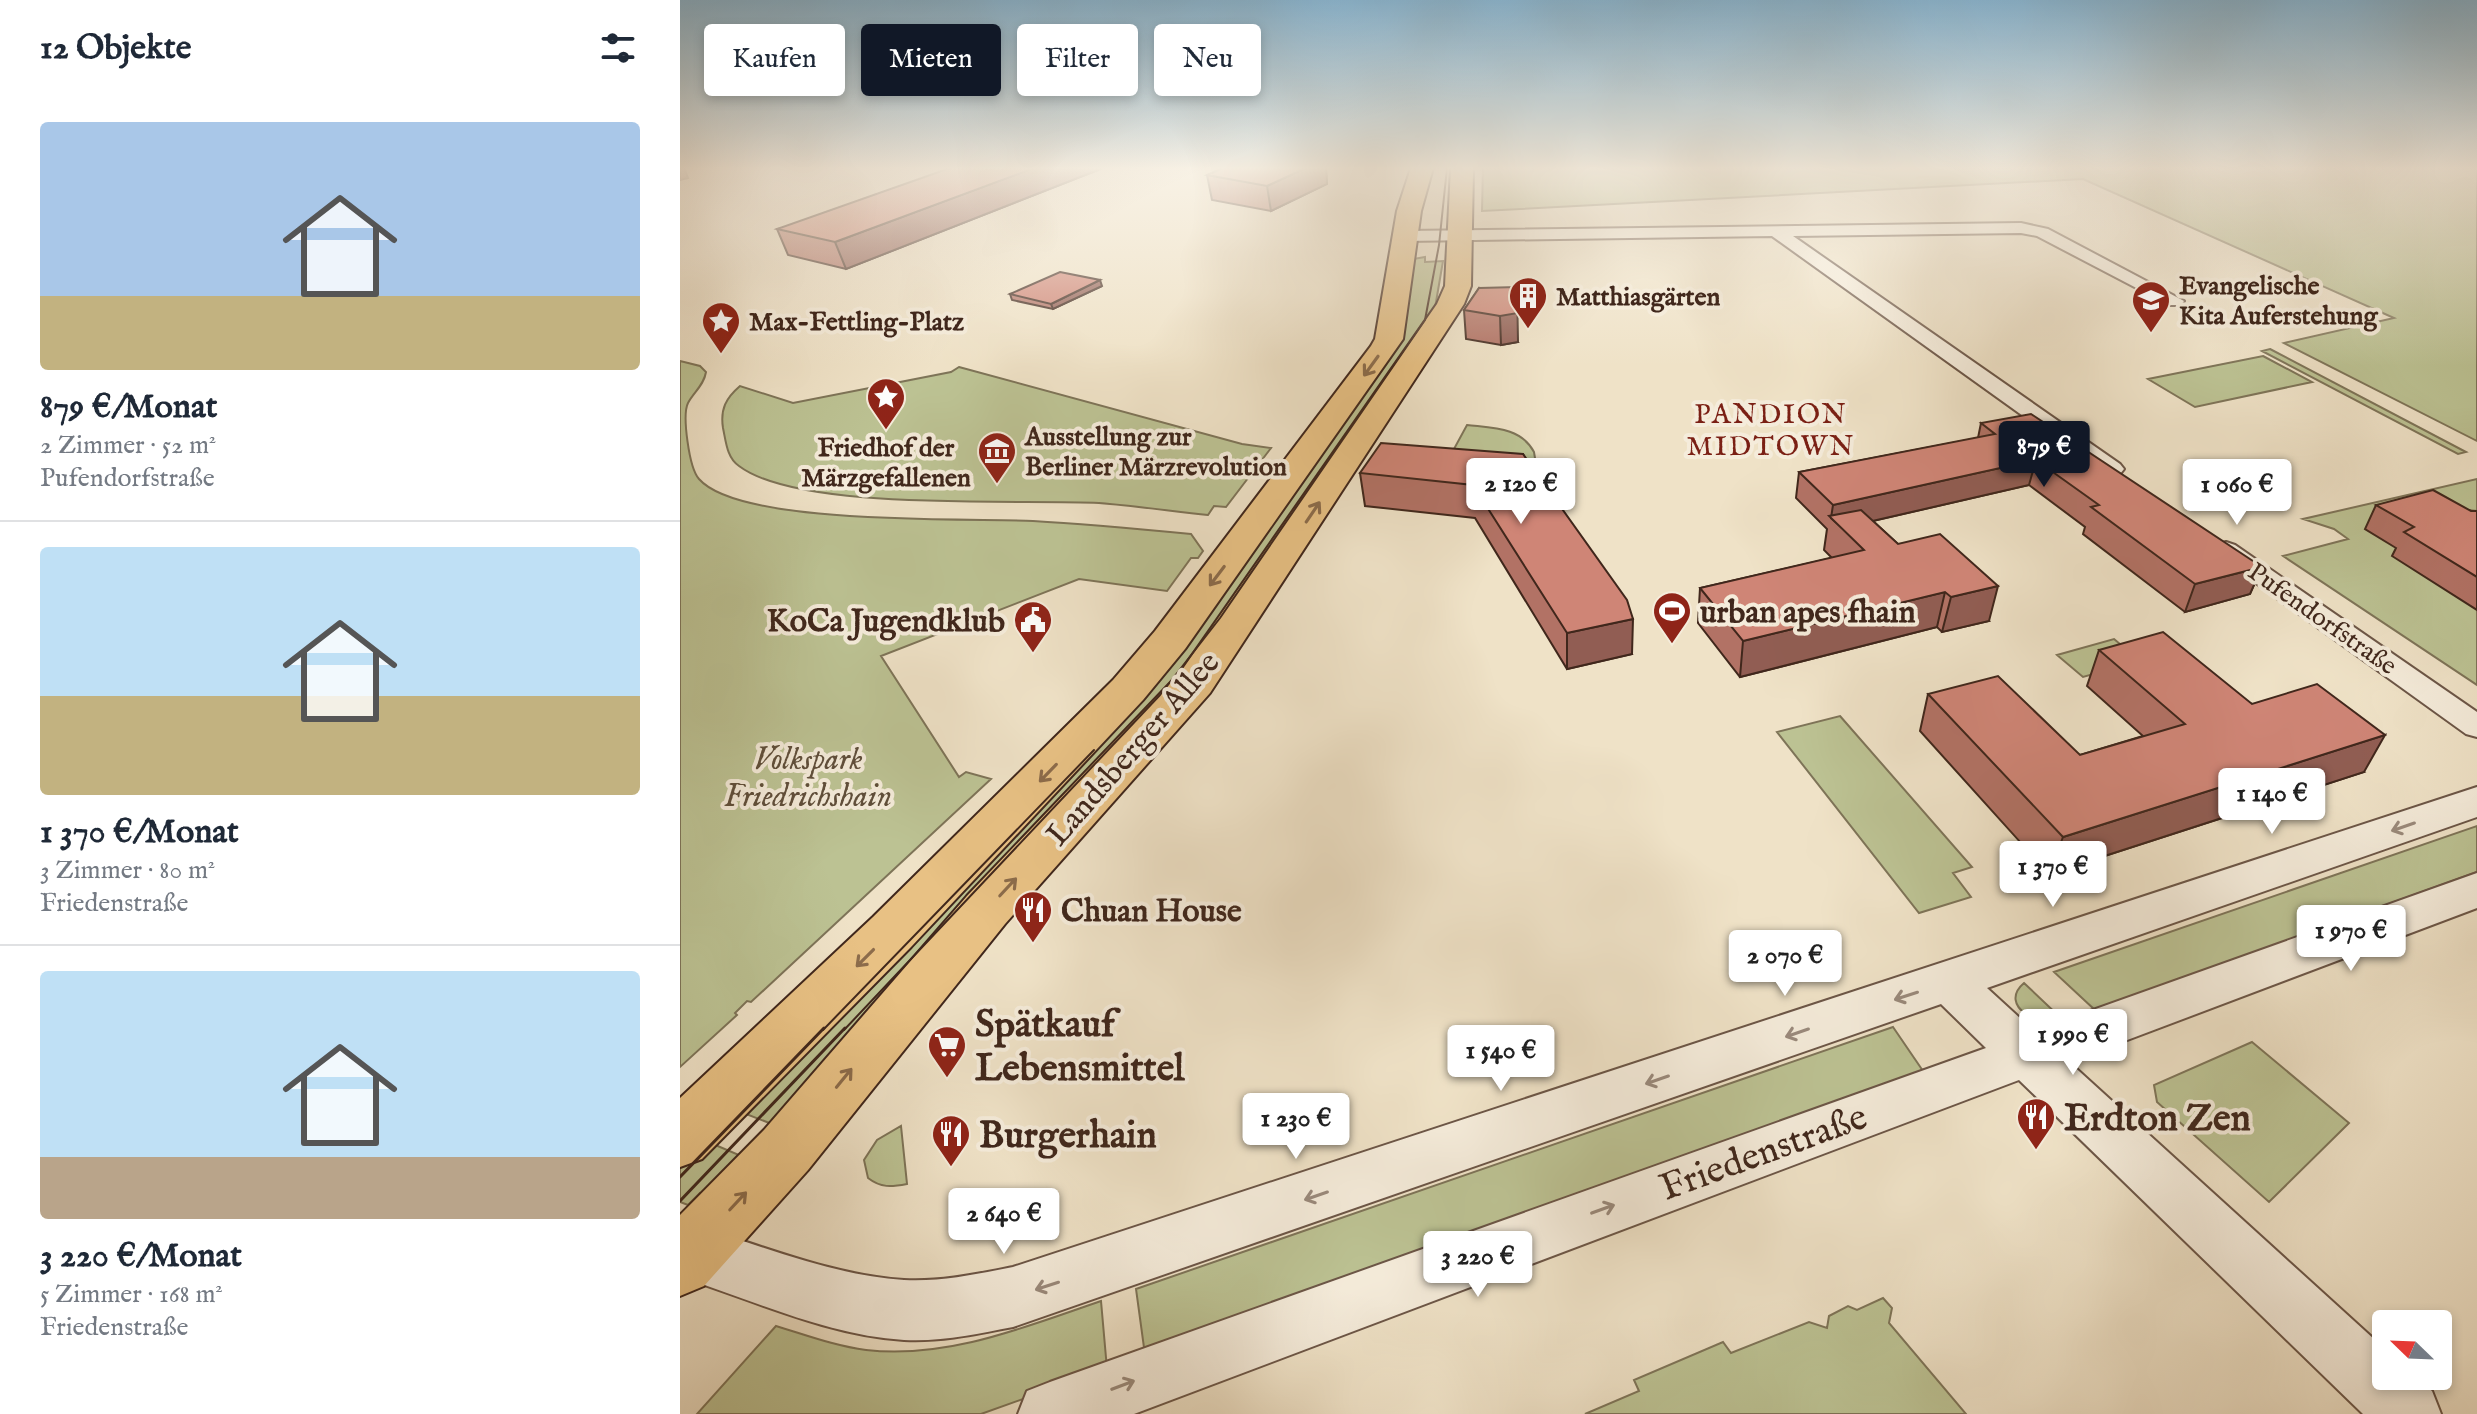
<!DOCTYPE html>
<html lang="de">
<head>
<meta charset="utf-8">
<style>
  :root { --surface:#fff; --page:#f2f2f3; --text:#1f2937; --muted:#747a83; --line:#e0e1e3; --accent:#111827 }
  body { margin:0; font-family:"IM FELL English",serif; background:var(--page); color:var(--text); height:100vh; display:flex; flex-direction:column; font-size:30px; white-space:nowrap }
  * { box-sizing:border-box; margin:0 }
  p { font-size:26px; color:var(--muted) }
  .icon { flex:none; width:44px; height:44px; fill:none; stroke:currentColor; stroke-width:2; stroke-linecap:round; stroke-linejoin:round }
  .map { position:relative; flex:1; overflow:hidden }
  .panel { display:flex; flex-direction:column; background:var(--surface); width:680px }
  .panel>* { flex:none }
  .hud { position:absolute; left:24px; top:24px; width:760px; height:72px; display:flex; gap:16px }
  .needle { width:52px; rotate:293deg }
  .fabs { position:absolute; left:1692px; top:1310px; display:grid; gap:16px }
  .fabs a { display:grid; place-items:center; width:80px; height:80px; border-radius:8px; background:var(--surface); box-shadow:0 4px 12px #0003; font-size:40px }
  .price { position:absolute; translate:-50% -68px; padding:0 18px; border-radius:8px; background:#fff; color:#222; font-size:26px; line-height:52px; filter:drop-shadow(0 2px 4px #0008) }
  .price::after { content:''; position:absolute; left:50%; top:48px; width:24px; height:18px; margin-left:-12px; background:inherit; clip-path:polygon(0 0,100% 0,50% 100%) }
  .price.active { background:var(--accent); color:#fff }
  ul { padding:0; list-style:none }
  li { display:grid; align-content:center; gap:16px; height:424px; padding:0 40px }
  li+li { border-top:2px solid var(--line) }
  li span { display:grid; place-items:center; height:248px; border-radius:8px; color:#555 }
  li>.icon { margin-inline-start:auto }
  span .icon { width:144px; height:144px; fill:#fffc; stroke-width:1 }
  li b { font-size:34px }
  h2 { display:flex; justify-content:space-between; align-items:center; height:96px; padding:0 40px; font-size:34px }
  .pill { padding:0 28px; border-radius:8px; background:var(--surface); box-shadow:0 4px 12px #0003; font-size:28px; line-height:72px }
  .pill.active { background:var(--accent); color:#fff }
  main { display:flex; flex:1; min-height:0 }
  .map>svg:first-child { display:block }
  .green { fill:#bcc293; stroke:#7e7458; stroke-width:2 }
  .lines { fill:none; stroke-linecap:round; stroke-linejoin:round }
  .minor-casing { stroke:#6c5647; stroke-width:4 }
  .tertiary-casing { stroke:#6c5647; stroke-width:4 }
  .primary-casing { stroke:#40271c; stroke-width:4 }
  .minor { fill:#f5ecdb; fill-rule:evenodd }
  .tertiary { fill:#f5ecdb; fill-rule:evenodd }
  .primary { fill:#e8c184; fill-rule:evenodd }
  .tram-far1 { stroke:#40271c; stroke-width:2 }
  .tram { stroke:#40271c; stroke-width:3 }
  .wall { fill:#b27265; stroke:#40271c; stroke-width:2 }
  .shaded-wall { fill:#915d53; stroke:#40271c; stroke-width:2 }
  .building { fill:#cf8576; stroke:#40271c; stroke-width:2 }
  .oneway { stroke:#8c6c4b }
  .oneway2 { stroke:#9a8a7c }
  .labels { text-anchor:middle; stroke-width:8; stroke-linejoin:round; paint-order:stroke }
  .far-poi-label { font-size:26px; font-weight:bold; fill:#40271c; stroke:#f5ecdb; text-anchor:start }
  .far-street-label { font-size:26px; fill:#40271c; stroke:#f5ecdb }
  .far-neighbourhood-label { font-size:28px; letter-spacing:2px; fill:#7a1f14; stroke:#f5ecdb }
  .poi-label { font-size:32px; font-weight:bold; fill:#40271c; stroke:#f5ecdb; text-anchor:start }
  .street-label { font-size:32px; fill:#40271c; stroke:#f5ecdb }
  .park-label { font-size:32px; font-style:italic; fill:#5f4e3a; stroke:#f5ecdb }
  .near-poi-label { font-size:38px; font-weight:bold; fill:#40271c; stroke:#f5ecdb; text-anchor:start }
  .near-street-label { font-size:38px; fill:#40271c; stroke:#f5ecdb }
</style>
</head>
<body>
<main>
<section class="panel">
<h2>12 Objekte<svg class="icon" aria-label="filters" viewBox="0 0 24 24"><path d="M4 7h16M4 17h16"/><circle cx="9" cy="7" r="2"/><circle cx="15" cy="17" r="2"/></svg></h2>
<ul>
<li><span style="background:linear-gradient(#a9c7e8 70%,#c2b280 0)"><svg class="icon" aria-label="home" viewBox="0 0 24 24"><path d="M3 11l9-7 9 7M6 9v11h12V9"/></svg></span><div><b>879 €/Monat</b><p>2 Zimmer · 52 m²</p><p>Pufendorfstraße</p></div></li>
<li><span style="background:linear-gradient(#bfe0f5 60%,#c2b280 0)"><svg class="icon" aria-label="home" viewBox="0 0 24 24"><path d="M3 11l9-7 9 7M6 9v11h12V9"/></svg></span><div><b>1 370 €/Monat</b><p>3 Zimmer · 80 m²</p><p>Friedenstraße</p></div></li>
<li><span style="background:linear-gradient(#bfe0f5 75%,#b9a48a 0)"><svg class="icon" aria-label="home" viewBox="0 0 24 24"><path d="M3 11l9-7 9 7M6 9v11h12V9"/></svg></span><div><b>3 220 €/Monat</b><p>5 Zimmer · 168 m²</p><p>Friedenstraße</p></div></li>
</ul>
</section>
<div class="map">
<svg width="1797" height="1414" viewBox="0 0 1797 1414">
  <rect width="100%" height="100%" fill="#efe2c7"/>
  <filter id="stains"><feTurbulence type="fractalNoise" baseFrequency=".0025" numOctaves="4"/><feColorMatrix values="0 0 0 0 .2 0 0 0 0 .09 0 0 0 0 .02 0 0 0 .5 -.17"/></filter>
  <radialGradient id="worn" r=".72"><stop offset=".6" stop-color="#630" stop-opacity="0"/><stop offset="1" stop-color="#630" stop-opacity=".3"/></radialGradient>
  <path class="green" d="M 803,168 L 1797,168 L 1797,441 L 1604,343 L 1714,318 L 1403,179 L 802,211 Z
    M 745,257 L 745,262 L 763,261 L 755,308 L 513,669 L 102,1128 L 56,1110 L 452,702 L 716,345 L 733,259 Z
    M 1590,349 L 1786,452 L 1778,454 L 1582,351 Z
    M 1583,356 L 1632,382 L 1515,407 L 1468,379 Z
    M 0,361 L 20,366 L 26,372 C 24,385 14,392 8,403 C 2,415 9,468 19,479 C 60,526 287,518 353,521 C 406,524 459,529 511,534 L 523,551 L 518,558 L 511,558 L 487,591 L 399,579 L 201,656 L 279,777 L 286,772 L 311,779 L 71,1002 L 67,1001 L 55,1013 L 57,1015 L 0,1067 Z
    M 279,367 L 562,444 L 591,448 L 546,507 L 534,506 L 528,515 C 491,511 455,506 419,503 C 337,499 120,512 59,466 C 47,458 46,442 43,428 C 40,409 46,398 60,386 L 113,403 L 271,372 Z
    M 787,425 C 812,428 841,427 854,452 L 855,458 L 847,471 L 762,471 Z
    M 1797,479 L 1797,685 L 1603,556 L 1668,539 L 1654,529 L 1623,519 Z
    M 1434,639 L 1460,661 L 1403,677 L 1377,655 Z
    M 1160,716 L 1292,867 L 1273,873 L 1291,897 L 1239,913 L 1097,732 Z
    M 1797,826 L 1797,872 L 1415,1010 L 1374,972 Z
    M 1344,983 L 1383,1020 C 1361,1029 1317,1006 1344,983 Z
    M 1213,1027 L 1243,1071 L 465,1355 L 456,1289 Z
    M 1572,1042 L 1669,1123 L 1589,1202 L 1477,1102 L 1474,1085 Z
    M 221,1126 L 227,1184 C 211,1187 201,1188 188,1178 L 184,1160 L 197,1140 Z
    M 26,1141 L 73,1161 L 34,1199 L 20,1193 L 8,1205 L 0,1202 L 0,1165 Z
    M 1203,1298 L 1212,1308 L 1209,1323 L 1286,1414 L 905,1414 L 959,1391 L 954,1380 L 1043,1342 L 1051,1353 L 1129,1322 L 1147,1328 L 1149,1316 L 1168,1306 L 1177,1310 Z
    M 421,1301 L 427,1369 L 301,1414 L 17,1414 L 96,1326 C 126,1335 155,1346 186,1350 C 268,1359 345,1327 421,1301 Z"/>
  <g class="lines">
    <g class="minor-casing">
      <path id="minor" d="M 1341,223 L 1368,229 L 1504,301 L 1501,305 L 1489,305 L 1357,236 L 1341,233 L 1113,236 L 1440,464 L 1444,469 L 1440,474 L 1424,474 L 1092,236 L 725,241 L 717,236 L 725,231 Z
        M 1546,542 L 1555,545 L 1797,712 L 1797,737 L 1786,734 L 1537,555 L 1533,550 L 1537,545 Z"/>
    </g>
    <g class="tertiary-casing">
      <path id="tertiary" d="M 1797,787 L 1797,817 L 1307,988 L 1354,1031 L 1797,873 L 1797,908 L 1389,1062 L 1706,1350 L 1706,1376 L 1734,1376 L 1752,1391 L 1761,1414 L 1683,1414 L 1339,1080 L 454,1414 L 338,1414 L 347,1391 L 370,1382 L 1306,1048 L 1261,1004 L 333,1327 C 297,1334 261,1342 224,1340 C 146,1335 74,1300 0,1277 L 0,1221 C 74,1242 147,1275 224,1280 C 261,1282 297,1274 333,1267 Z"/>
    </g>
    <g class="primary-casing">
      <path id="primary" d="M 731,168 L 753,168 L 741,211 L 723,339 L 505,649 L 463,700 L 231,947 L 22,1159 L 0,1167 L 0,1098 L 193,917 L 433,680 L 475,631 L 691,346 L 695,339 L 717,211 Z
        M 771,168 L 793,168 L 791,286 L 784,304 L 530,693 L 325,924 L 128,1170 L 24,1286 L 0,1296 L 0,1215 L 84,1130 L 287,896 L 500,673 L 757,304 L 765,286 Z"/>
    </g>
    <use href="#minor" class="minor"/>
    <use href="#tertiary" class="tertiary"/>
    <use href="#primary" class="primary"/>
    <path class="tram-far1" d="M 143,1030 L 414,750
      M 164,1030 L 480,695 L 540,618 L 745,320 L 759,245 L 767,168"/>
    <path class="tram" d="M 0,1177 L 144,1028
      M 0,1201 L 165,1028"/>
  </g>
  <path class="wall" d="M 423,168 L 166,269 L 108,255 L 97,229 Z
    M 543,168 L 646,168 L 647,184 L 591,211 L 532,200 L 527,175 Z
    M 422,286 L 373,309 L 332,300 L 330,294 Z
    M 799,288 L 838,342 L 821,345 L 786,339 L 784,310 Z
    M 1301,423 L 1582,567 L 1570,594 L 1505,612 L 1403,534 L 1405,527 L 1349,485 L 1193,521 L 1218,544 L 1309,621 L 1262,632 L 1257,627 L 1060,677 L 1018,623 L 1020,588 L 1152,558 L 1144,550 L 1147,529 L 1116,498 L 1119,472 L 1298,438 Z
    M 843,454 L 952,654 L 887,669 L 795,518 L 685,506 L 680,473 Z
    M 1696,505 L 1797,511 L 1797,610 L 1712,556 L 1716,548 L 1685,529 Z
    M 1419,650 L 1572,704 L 1684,772 L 1369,874 L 1240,731 L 1248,694 L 1400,755 L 1463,736 L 1407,686 Z"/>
  <path class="shaded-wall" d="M 0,168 L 4,168 L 8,178 L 0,180 Z
    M 354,168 L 423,168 L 166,269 L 155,242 Z
    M 626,168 L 646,168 L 647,184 L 591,211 L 587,186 Z
    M 420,280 L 422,286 L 373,309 L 371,304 Z
    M 837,287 L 838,342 L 821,345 L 820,316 Z
    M 1356,460 L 1349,485 L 1162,528 L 1151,518 L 1153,505 Z
    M 1582,567 L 1570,594 L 1505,612 L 1515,584 Z
    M 1318,586 L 1309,621 L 1262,632 L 1271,597 Z
    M 1265,592 L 1257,627 L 1060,677 L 1063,641 Z
    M 953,619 L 952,654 L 887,669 L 887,633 Z
    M 1705,735 L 1684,772 L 1369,874 L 1383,837 Z"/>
  <path class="building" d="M 270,168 L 354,168 L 155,242 L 97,229 Z
    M 543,168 L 626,168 L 587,186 L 527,175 Z
    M 380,272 L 420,280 L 371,304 L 330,294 Z
    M 837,287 L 838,313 L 820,316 L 784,310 L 799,288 Z
    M 1351,414 L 1582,567 L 1515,584 L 1411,507 L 1419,505 L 1356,460 L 1153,505 L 1119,472 L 1315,434 L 1301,423 Z
    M 701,443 L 843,454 L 947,600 L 953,619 L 887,633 L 793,485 L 680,473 Z
    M 1753,490 L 1791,511 L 1797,511 L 1797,577 L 1724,532 L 1734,527 L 1696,505 Z
    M 1181,510 L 1218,544 L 1260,534 L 1318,586 L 1271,597 L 1265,592 L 1063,641 L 1020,588 L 1184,550 L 1149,516 Z
    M 1483,632 L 1572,704 L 1637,684 L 1705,735 L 1383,837 L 1248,694 L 1318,676 L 1400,755 L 1505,724 L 1419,650 Z"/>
  <defs><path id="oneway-shaft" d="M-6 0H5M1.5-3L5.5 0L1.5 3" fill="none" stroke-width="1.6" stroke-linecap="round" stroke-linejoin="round" transform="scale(2)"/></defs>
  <g class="oneway">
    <use href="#oneway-shaft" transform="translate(691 366) rotate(126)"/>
    <use href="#oneway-shaft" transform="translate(633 512) rotate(-56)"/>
    <use href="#oneway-shaft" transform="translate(537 576) rotate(127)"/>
    <use href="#oneway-shaft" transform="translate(368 773) rotate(134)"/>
    <use href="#oneway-shaft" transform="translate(328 887) rotate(-47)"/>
    <use href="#oneway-shaft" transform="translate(185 958) rotate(135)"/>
    <use href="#oneway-shaft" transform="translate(164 1078) rotate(-51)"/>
    <use href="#oneway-shaft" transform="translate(58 1201) rotate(-47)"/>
  </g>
  <g class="oneway2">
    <use href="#oneway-shaft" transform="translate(1723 827) rotate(161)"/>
    <use href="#oneway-shaft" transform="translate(1226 996) rotate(162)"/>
    <use href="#oneway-shaft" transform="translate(1117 1033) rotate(161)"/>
    <use href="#oneway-shaft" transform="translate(977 1080) rotate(161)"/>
    <use href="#oneway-shaft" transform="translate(636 1196) rotate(161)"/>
    <use href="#oneway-shaft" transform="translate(923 1209) rotate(-20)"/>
    <use href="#oneway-shaft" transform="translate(367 1286) rotate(162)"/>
    <use href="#oneway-shaft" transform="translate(443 1385) rotate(-21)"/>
  </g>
  <linearGradient id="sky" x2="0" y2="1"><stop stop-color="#89b8d6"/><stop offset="0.46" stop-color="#f8f2e6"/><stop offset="1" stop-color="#f8f2e6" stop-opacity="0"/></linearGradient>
  <rect width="1797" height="366" fill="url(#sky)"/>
  <defs>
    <g id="building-pin" transform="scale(2)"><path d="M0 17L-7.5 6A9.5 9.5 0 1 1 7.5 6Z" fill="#8f2418" stroke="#f5ecdb"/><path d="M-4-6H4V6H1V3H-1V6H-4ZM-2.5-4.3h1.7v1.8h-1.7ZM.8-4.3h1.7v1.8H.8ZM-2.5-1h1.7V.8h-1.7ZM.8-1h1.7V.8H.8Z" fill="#fff"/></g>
    <g id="school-pin" transform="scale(2)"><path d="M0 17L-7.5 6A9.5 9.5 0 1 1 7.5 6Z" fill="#8f2418" stroke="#f5ecdb"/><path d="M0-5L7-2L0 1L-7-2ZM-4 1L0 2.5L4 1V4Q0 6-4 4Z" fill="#fff"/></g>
    <g id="sight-pin" transform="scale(2)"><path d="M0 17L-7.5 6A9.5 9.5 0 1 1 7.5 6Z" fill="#8f2418" stroke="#f5ecdb"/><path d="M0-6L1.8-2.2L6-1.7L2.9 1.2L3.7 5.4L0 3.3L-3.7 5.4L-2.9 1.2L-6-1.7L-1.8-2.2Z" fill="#fff"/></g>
    <g id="museum-pin" transform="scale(2)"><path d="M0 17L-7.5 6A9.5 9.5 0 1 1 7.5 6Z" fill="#8f2418" stroke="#f5ecdb"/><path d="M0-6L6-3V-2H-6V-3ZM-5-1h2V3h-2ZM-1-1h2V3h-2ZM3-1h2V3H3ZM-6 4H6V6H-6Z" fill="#fff"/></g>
    <g id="stadium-pin" transform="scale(2)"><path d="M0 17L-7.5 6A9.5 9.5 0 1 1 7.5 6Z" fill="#8f2418" stroke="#f5ecdb"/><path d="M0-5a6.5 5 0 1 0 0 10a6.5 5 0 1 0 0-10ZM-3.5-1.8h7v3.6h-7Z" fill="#fff"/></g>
    <g id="civic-pin" transform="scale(2)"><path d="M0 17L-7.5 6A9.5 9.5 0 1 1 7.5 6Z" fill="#8f2418" stroke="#f5ecdb"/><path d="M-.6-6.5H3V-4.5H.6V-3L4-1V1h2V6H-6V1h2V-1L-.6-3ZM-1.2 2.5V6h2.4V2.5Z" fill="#fff"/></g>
    <g id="restaurant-pin" transform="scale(2)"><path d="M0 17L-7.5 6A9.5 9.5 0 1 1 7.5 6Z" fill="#8f2418" stroke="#f5ecdb"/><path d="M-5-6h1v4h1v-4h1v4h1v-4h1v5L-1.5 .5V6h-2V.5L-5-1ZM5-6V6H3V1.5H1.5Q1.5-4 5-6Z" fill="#fff"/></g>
    <g id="supermarket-pin" transform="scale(2)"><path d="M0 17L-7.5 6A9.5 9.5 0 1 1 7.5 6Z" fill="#8f2418" stroke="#f5ecdb"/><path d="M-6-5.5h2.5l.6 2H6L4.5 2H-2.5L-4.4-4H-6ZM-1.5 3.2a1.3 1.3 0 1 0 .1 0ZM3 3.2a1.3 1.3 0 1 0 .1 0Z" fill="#fff"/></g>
  </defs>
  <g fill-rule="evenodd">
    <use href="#building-pin" x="848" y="296"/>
    <use href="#school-pin" x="1471" y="300"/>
    <use href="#sight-pin" x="41" y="321"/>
    <use href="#sight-pin" x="206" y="397"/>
    <use href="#museum-pin" x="317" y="451"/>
    <use href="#stadium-pin" x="992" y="611"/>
    <use href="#civic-pin" x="353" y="620"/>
    <use href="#restaurant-pin" x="353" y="910"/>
    <use href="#supermarket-pin" x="267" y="1045"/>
    <use href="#restaurant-pin" x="1356" y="1117"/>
    <use href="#restaurant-pin" x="271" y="1134"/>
  </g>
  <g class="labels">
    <g class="far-poi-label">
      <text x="1499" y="294">Evangelische<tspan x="1499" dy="30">Kita Auferstehung</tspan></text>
      <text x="876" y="305">Matthiasgärten</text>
      <text x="69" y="330">Max-Fettling-Platz</text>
      <text x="345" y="445">Ausstellung zur<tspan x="345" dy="30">Berliner Märzrevolution</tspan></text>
      <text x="206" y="456" text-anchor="middle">Friedhof der<tspan x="206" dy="30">Märzgefallenen</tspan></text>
    </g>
    <g class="far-street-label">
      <text transform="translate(1643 618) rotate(35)" y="9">Pufendorfstraße</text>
    </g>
    <g class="far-neighbourhood-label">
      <text x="1091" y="423">PANDION<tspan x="1091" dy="32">MIDTOWN</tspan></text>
    </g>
    <g class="poi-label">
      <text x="1020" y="622">urban apes fhain</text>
      <text x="325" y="631" text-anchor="end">KoCa Jugendklub</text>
      <text x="381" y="921">Chuan House</text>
    </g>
    <g class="street-label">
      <text transform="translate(452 748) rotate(-49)" y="11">Landsberger Allee</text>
    </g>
    <g class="park-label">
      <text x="128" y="769">Volkspark<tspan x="128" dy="37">Friedrichshain</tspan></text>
    </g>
    <g class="near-poi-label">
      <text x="295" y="1036">Spätkauf<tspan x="295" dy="44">Lebensmittel</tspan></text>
      <text x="1384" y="1130">Erdton Zen</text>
      <text x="299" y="1147">Burgerhain</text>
    </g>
    <g class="near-street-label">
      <text transform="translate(1083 1151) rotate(-20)" y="13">Friedenstraße</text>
    </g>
  </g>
  <rect width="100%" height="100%" filter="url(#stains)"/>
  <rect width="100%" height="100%" fill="url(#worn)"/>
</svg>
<div class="fabs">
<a><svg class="needle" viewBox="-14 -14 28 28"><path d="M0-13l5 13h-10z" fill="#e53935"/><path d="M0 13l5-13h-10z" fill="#747a83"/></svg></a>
</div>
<b class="price active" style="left:1364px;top:489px">879 €</b>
<b class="price" style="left:841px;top:526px">2 120 €</b>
<b class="price" style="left:1557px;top:527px">1 060 €</b>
<b class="price" style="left:1592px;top:836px">1 140 €</b>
<b class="price" style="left:1373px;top:909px">1 370 €</b>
<b class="price" style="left:1671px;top:973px">1 970 €</b>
<b class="price" style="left:1105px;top:998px">2 070 €</b>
<b class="price" style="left:1393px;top:1077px">1 990 €</b>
<b class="price" style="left:821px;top:1093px">1 540 €</b>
<b class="price" style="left:616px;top:1161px">1 230 €</b>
<b class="price" style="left:324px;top:1256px">2 640 €</b>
<b class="price" style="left:798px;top:1299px">3 220 €</b>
<div class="hud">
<a class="pill">Kaufen</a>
<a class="pill active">Mieten</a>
<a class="pill">Filter</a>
<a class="pill">Neu</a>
</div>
</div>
</main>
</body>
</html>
